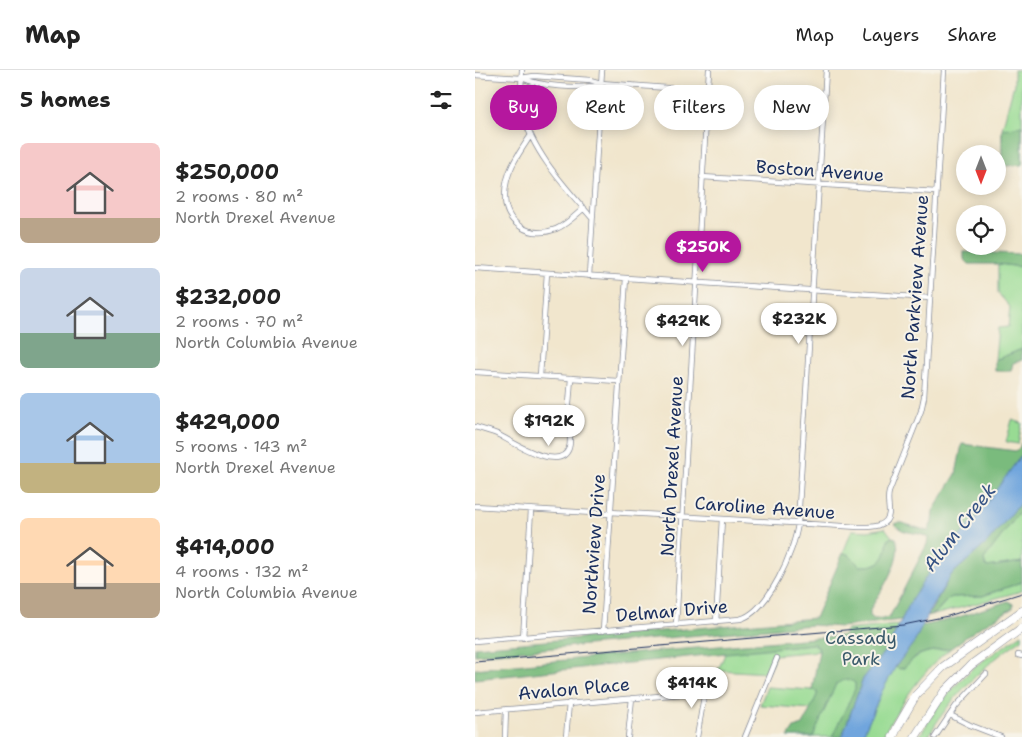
<!DOCTYPE html>
<html lang="en">
<head>
<meta charset="utf-8">
<style>
  :root { --surface:#fff; --page:#f6f6f6; --text:#222; --muted:#767676; --line:#e0e0e0; --accent:#b5179e }
  body { margin:0; font-family:"Shantell Sans",sans-serif; background:var(--page); color:var(--text); height:100vh; display:flex; flex-direction:column; font-size:19px; white-space:nowrap }
  * { box-sizing:border-box; margin:0 }
  p { font-size:16px; color:var(--muted) }
  .icon { flex:none; width:28px; height:28px; fill:none; stroke:currentColor; stroke-width:2; stroke-linecap:round; stroke-linejoin:round }
  .map { position:relative; flex:1; overflow:hidden }
  .panel { display:flex; flex-direction:column; background:var(--surface); width:475px }
  .panel>* { flex:none }
  .top-card { position:absolute; left:15px; top:15px; width:456px; height:45px; display:flex; gap:10px }
  .needle { width:32px; rotate:180deg }
  .controls { position:absolute; left:481px; top:75px; display:grid; gap:10px }
  .controls a { display:grid; place-items:center; width:50px; height:50px; border-radius:50%; background:var(--surface); box-shadow:0 2px 12px #0003; font-size:25px }
  .price { position:absolute; translate:-50% -42px; padding:0 11px; border-radius:18px; background:#fff; color:#222; font-size:16px; line-height:32px; filter:drop-shadow(0 1px 2px #0008) }
  .price::after { content:''; position:absolute; left:50%; top:30px; width:15px; height:11px; margin-left:-8px; background:inherit; clip-path:polygon(0 0,100% 0,50% 100%) }
  .price.selected { background:var(--accent); color:#fff }
  ul { padding:0; list-style:none }
  li { display:flex; align-items:center; gap:15px; height:125px; padding:0 20px }
  li span { display:grid; place-items:center; flex:none; width:140px; height:100px; border-radius:8px; color:#555 }
  li>.icon { margin-inline-start:auto }
  span .icon { width:60px; height:60px; fill:#fffc; stroke-width:1 }
  li b { font-size:21px }
  h2 { display:flex; justify-content:space-between; align-items:center; height:60px; padding:0 20px; font-size:21px }
  .chip { padding:0 18px; border-radius:22px; background:var(--surface); box-shadow:0 2px 12px #0003; font-size:18px; line-height:45px }
  .chip.selected { background:var(--accent); color:#fff }
  header { display:flex; align-items:center; gap:30px; box-sizing:border-box; height:70px; padding:0 25px; background:var(--surface); border-bottom:1px solid var(--line) }
  header strong { font-size:24px }
  nav { display:flex; gap:28px; margin-inline-start:auto; font-size:18px }
  main { display:flex; flex:1; min-height:0 }
  .map>svg:first-child { display:block }
  .green { fill:#98db93; stroke:#5a8578 }
  .forest { fill:#7abb7d; stroke:#4a756e }
  .water { fill:#70a5dd; stroke:#466a9e }
  .lines { fill:none; stroke-linecap:round; stroke-linejoin:round }
  .street-casing { stroke:#868a96; stroke-width:6 }
  .highway-casing { stroke:#868a96; stroke-width:9 }
  .street { stroke:#fff; stroke-width:4.5 }
  .highway { stroke:#fff; stroke-width:8 }
  .rail { stroke:#1b2f5e; stroke-width:1 }
  .labels { text-anchor:middle; stroke-width:4; stroke-linejoin:round; paint-order:stroke }
  .street-label { font-size:18px; fill:#1b2f5e; stroke:#f7f3e8 }
  .park-label { font-size:18px; fill:#3a5a6b; stroke:#f7f3e8 }
  .water-label { font-size:19px; font-style:italic; fill:#355284; stroke:#f7f3e8 }
</style>
</head>
<body>
<header>
<strong>Map</strong>
<nav><a>Map</a><a>Layers</a><a>Share</a></nav>
</header>
<main>
<section class="panel">
<h2>5 homes<svg class="icon" aria-label="filters" viewBox="0 0 24 24"><path d="M4 7h16M4 17h16"/><circle cx="9" cy="7" r="2"/><circle cx="15" cy="17" r="2"/></svg></h2>
<ul>
<li><span style="background:linear-gradient(#f6c9c9 75%,#b9a48a 0)"><svg class="icon" aria-label="home" viewBox="0 0 24 24"><path d="M3 11l9-7 9 7M6 9v11h12V9"/></svg></span><div><b>$250,000</b><p>2 rooms · 80 m²</p><p>North Drexel Avenue</p></div></li>
<li><span style="background:linear-gradient(#c9d6e8 65%,#7fa58c 0)"><svg class="icon" aria-label="home" viewBox="0 0 24 24"><path d="M3 11l9-7 9 7M6 9v11h12V9"/></svg></span><div><b>$232,000</b><p>2 rooms · 70 m²</p><p>North Columbia Avenue</p></div></li>
<li><span style="background:linear-gradient(#a9c7e8 70%,#c2b280 0)"><svg class="icon" aria-label="home" viewBox="0 0 24 24"><path d="M3 11l9-7 9 7M6 9v11h12V9"/></svg></span><div><b>$429,000</b><p>5 rooms · 143 m²</p><p>North Drexel Avenue</p></div></li>
<li><span style="background:linear-gradient(#ffd9b3 65%,#b9a48a 0)"><svg class="icon" aria-label="home" viewBox="0 0 24 24"><path d="M3 11l9-7 9 7M6 9v11h12V9"/></svg></span><div><b>$414,000</b><p>4 rooms · 132 m²</p><p>North Columbia Avenue</p></div></li>
</ul>
</section>
<div class="map">
<svg width="547" height="667" viewBox="0 0 547 667">
  <rect width="100%" height="100%" fill="#f7f3e8"/>
  <filter id="ink" filterUnits="userSpaceOnUse"><feTurbulence type="fractalNoise" baseFrequency=".02" numOctaves="2"/><feDisplacementMap in="SourceGraphic" scale="10" xChannelSelector="R" yChannelSelector="G"/><feConvolveMatrix kernelMatrix="1 2 1 2 8 2 1 2 1" color-interpolation-filters="sRGB"/></filter>
  <filter id="wash" filterUnits="userSpaceOnUse"><feTurbulence type="fractalNoise" baseFrequency=".0096" numOctaves="4" result="noise"/><feDisplacementMap in="SourceGraphic" scale="20" xChannelSelector="R" yChannelSelector="G"/><feGaussianBlur stdDeviation="1.12" result="paint"/><feColorMatrix in="noise" values="0 0 0 0 0 0 0 0 0 0 0 0 0 0 0 0 0 1.4 0 .05"/><feComposite in="paint" operator="in"/></filter>
  <g filter="url(#wash)">
    <rect width="100%" height="100%" fill="#f1e6cd"/>
    <path class="green" d="M 539,0 L 547,0 L 547,95 L 527,96 L 527,59 L 539,14 Z
      M 523,194 L 547,197 L 547,279 L 520,290 L 523,258 L 533,257 L 535,237 L 523,223 Z
      M 537,350 L 547,353 L 543,374 L 531,372 Z
      M 547,439 L 547,492 L 512,497 L 510,495 L 509,489 Z
      M 410,458 L 417,467 L 413,470 L 411,484 L 407,491 L 396,496 L 385,496 L 368,483 L 377,460 L 393,461 Z
      M 547,512 L 547,521 L 459,545 L 473,529 L 477,527 L 508,526 Z
      M 424,555 L 413,577 L 388,609 L 367,667 L 328,667 L 371,560 Z
      M 547,564 L 547,569 C 510,594 475,627 453,667 L 444,667 L 465,633 L 487,609 L 499,597 Z
      M 331,574 C 337,574 342,574 344,581 L 300,585 L 293,603 L 243,600 L 251,582 Z
      M 476,578 C 446,602 426,633 407,667 L 387,667 L 407,621 L 421,596 L 425,599 C 432,597 435,591 441,587 C 451,580 465,581 476,578 Z
      M 292,617 L 337,620 L 343,621 L 343,625 L 336,639 L 285,635 Z"/>
    <path class="forest" d="M 547,56 L 547,95 L 527,96 L 527,59 Z
      M 489,182 L 547,184 L 547,197 L 523,194 L 494,194 L 489,189 Z
      M 547,279 L 547,290 L 538,293 L 536,301 L 520,301 L 520,290 Z
      M 547,372 L 547,384 L 542,392 L 501,448 L 455,501 L 426,550 L 366,557 L 337,555 L 0,585 L 0,577 L 340,548 L 368,483 L 373,484 L 385,496 C 405,497 411,490 413,470 L 417,467 L 421,468 C 429,489 405,522 395,540 L 395,546 L 399,549 L 408,549 L 415,546 L 452,474 L 453,468 C 443,460 428,466 420,454 L 424,452 L 453,461 L 457,452 L 458,441 L 481,404 L 487,374 L 541,381 L 544,378 Z
      M 547,431 L 547,439 L 509,489 L 510,495 L 512,497 L 547,492 L 547,512 L 507,526 L 477,527 C 466,532 464,544 453,546 L 476,505 L 512,473 Z
      M 533,531 L 538,534 L 538,538 L 505,557 L 476,578 L 452,582 L 441,586 L 429,598 L 424,599 L 421,596 L 440,571 L 447,556 L 481,548 Z
      M 421,561 L 413,577 L 388,609 L 367,667 L 357,667 L 380,619 L 380,613 C 373,608 368,610 361,614 L 338,667 L 313,667 L 319,658 L 328,655 L 342,625 L 342,621 L 337,620 L 344,581 L 343,577 L 338,574 L 0,609 L 0,599 L 151,584 Z"/>
    <path class="water" d="M 547,384 L 547,431 L 512,473 L 476,505 L 456,538 L 440,571 L 421,596 L 407,621 L 387,667 L 367,667 L 388,609 L 413,577 L 437,529 L 455,501 L 501,448 Z"/>
  </g>
  <g filter="url(#ink)">
    <g class="lines">
      <g class="street-casing">
        <path id="street" d="M 47,0 C 46,14 45,28 48,42 C 56,81 92,119 117,148
          M 0,5 L 46,8 L 59,6 L 115,10 L 126,13 L 232,21
          M 47,8 C 64,16 106,20 125,14
          M 56,65 C 44,83 30,102 30,125 C 29,154 55,169 81,159 C 91,155 100,146 109,138
          M 227,107 L 461,122
          M 0,198 L 455,228
          M 114,206 L 127,0
          M 0,302 L 143,311
          M 65,306 L 72,203
          M 0,357 C 7,359 15,361 22,364 C 36,371 85,404 94,378 C 97,368 93,356 93,347 C 94,334 95,321 96,308
          M 0,436 L 135,444
          M 135,442 L 384,457 C 395,457 413,458 414,443 C 414,435 412,429 414,422 L 446,341 L 449,327 L 469,0
          M 241,552 L 247,449
          M 201,555 L 234,0
          M 128,561 L 151,208
          M 48,568 L 56,440
          M 0,571 L 265,549 C 293,542 320,480 323,453 L 351,0
          M 543,585 L 547,586
          M 0,642 L 230,622
          M 475,645 L 495,655 L 526,667
          M 30,667 L 31,639
          M 91,667 L 94,633
          M 153,667 L 157,628
          M 222,667 L 231,615
          M 270,667 L 302,588
          M 460,667 L 481,636 L 511,604"/>
      </g>
      <g class="highway-casing">
        <path id="highway" d="M 418,667 L 423,656 L 441,625 L 468,597 L 547,541
          M 440,667 L 469,622 L 496,595 L 547,558"/>
      </g>
      <use href="#street" class="street"/>
      <use href="#highway" class="highway"/>
      <path class="rail" d="M 0,592 L 428,555 L 473,546 L 547,523"/>
    </g>
  </g>
  <g class="labels">
    <g class="street-label">
      <text transform="translate(345 101) rotate(4)" y="6">Boston Avenue</text>
      <text transform="translate(440 227) rotate(-86)" y="6">North Parkview Avenue</text>
      <text transform="translate(197 396) rotate(-87)" y="6">North Drexel Avenue</text>
      <text transform="translate(290 438) rotate(4)" y="6">Caroline Avenue</text>
      <text transform="translate(119 474) rotate(-86)" y="6">Northview Drive</text>
      <text transform="translate(197 541) rotate(-5)" y="6">Delmar Drive</text>
      <text transform="translate(99 619) rotate(-5)" y="6">Avalon Place</text>
    </g>
    <g class="park-label">
      <text x="386" y="574">Cassady<tspan x="386" dy="21">Park</tspan></text>
    </g>
    <g class="water-label">
      <text transform="translate(484 457) rotate(-52)" y="7">Alum Creek</text>
    </g>
  </g>
</svg>
<div class="controls">
<a><svg class="needle" viewBox="-14 -14 28 28"><path d="M0-13l5 13h-10z" fill="#e53935"/><path d="M0 13l5-13h-10z" fill="#767676"/></svg></a>
<a><svg class="icon" aria-label="locate" viewBox="0 0 24 24"><circle cx="12" cy="12" r="6"/><path d="M12 2v4M12 18v4M2 12h4M18 12h4"/></svg></a>
</div>
<b class="price selected" style="left:228px;top:203px">$250K</b>
<b class="price" style="left:324px;top:275px">$232K</b>
<b class="price" style="left:208px;top:277px">$429K</b>
<b class="price" style="left:74px;top:377px">$192K</b>
<b class="price" style="left:217px;top:639px">$414K</b>
<div class="top-card">
<a class="chip selected">Buy</a>
<a class="chip">Rent</a>
<a class="chip">Filters</a>
<a class="chip">New</a>
</div>
</div>
</main>
</body>
</html>
